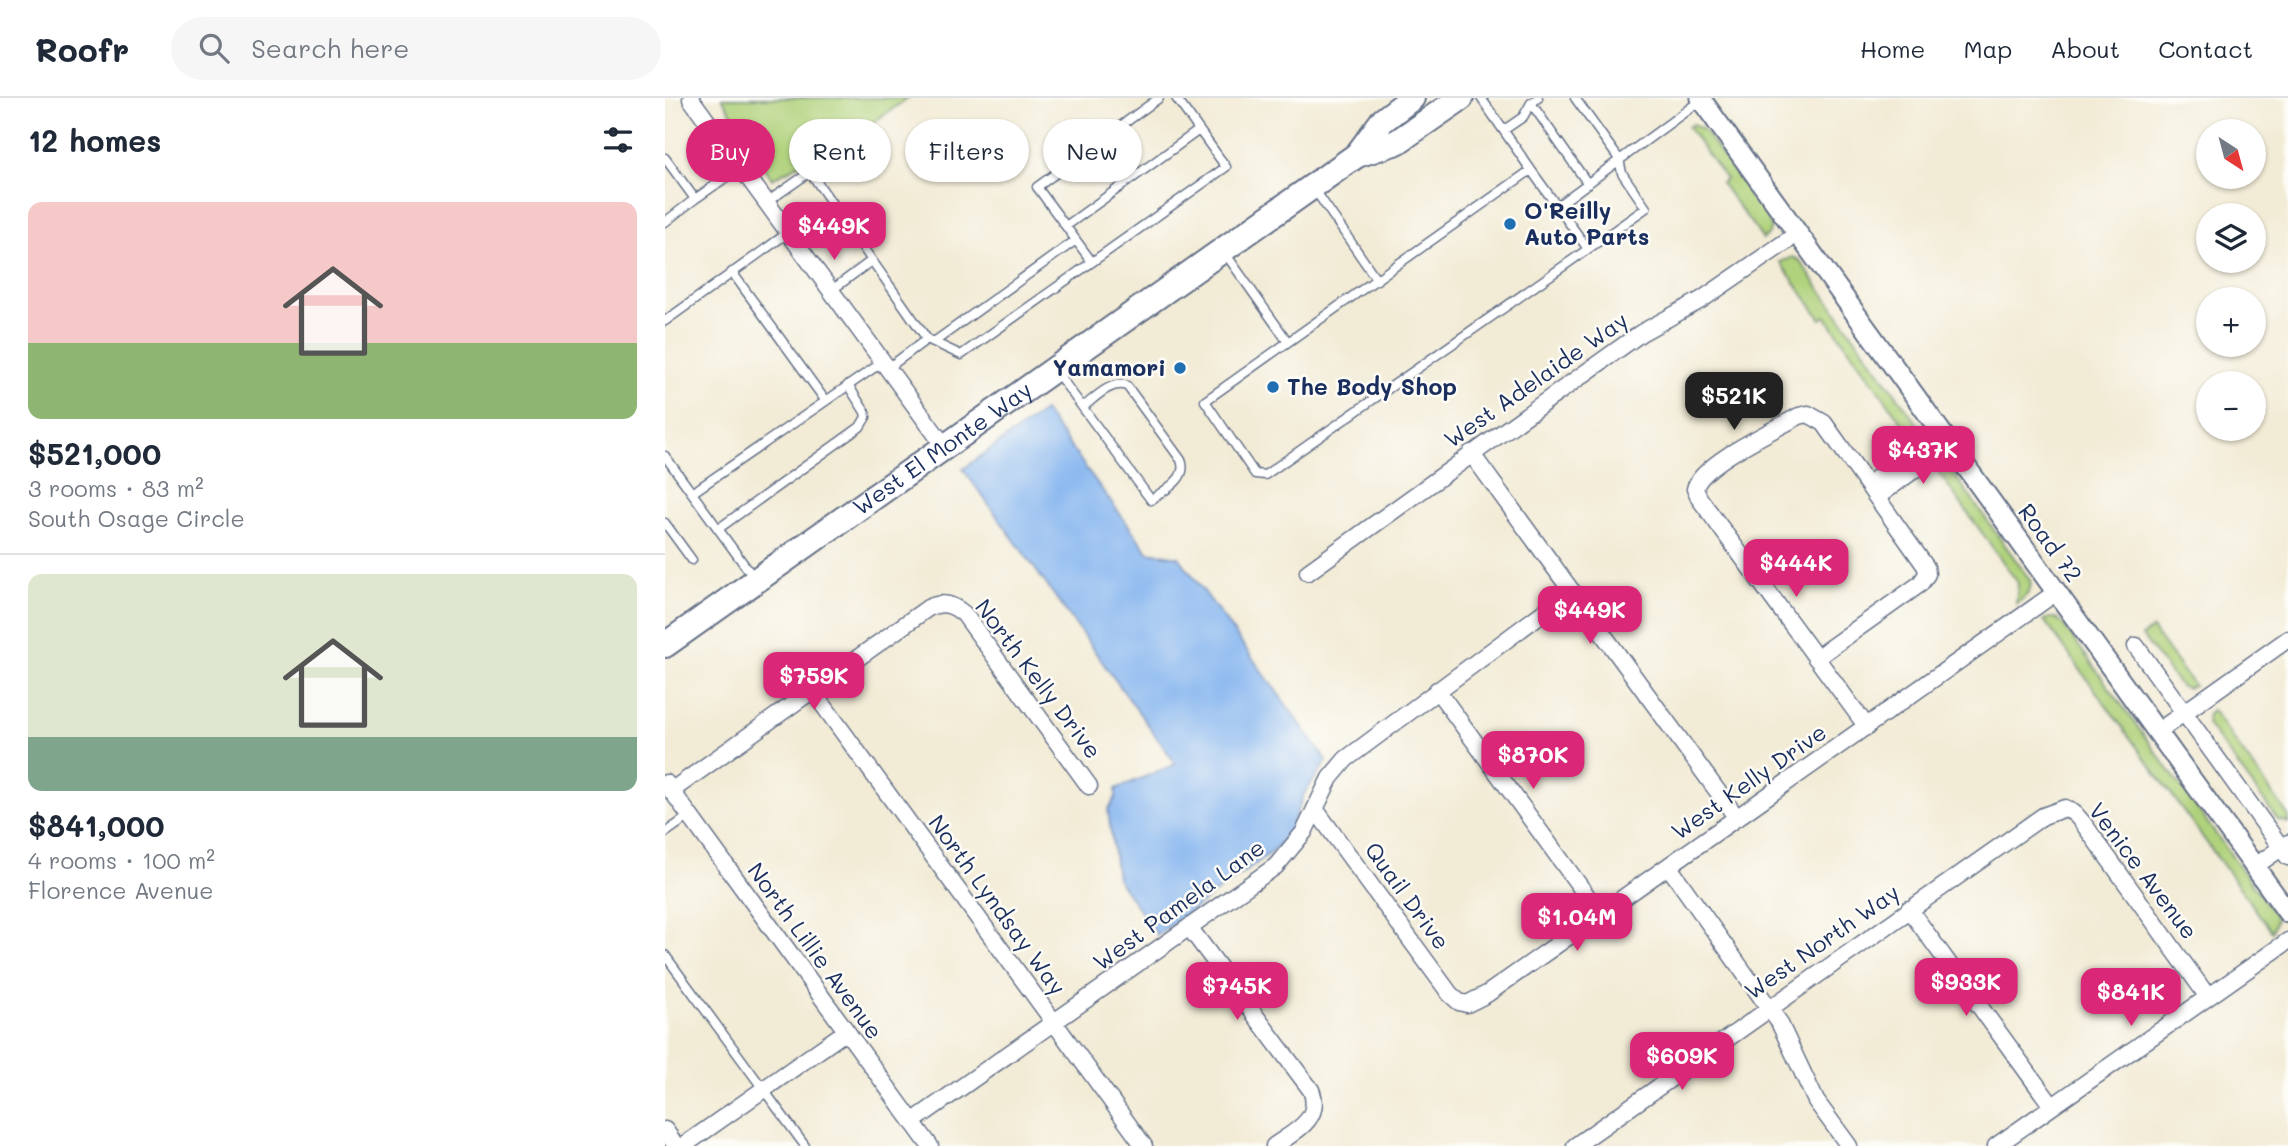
<!DOCTYPE html>
<html lang="en">
<head>
<meta charset="utf-8">
<style>
  :root { --surface:#fff; --page:#f6f6f7; --text:#1f2937; --muted:#747a83; --line:#e0e1e3; --accent:#db2777 }
  body { margin:0; font-family:Mali,sans-serif; background:var(--page); color:var(--text); height:100vh; display:flex; flex-direction:column; font-size:26px; white-space:nowrap }
  * { box-sizing:border-box; margin:0 }
  p { font-size:23px; color:var(--muted) }
  .icon { flex:none; width:38px; height:38px; fill:none; stroke:currentColor; stroke-width:2; stroke-linecap:round; stroke-linejoin:round }
  .map { position:relative; flex:1; overflow:hidden }
  .drawer { display:flex; flex-direction:column; background:var(--surface); width:665px }
  .drawer>* { flex:none }
  .hud { position:absolute; left:21px; top:21px; width:665px; height:63px; display:flex; gap:14px }
  .needle { width:46px; rotate:144deg }
  .buttons { position:absolute; left:1531px; top:21px; display:grid; gap:14px }
  .buttons a { display:grid; place-items:center; width:70px; height:70px; border-radius:50%; background:var(--surface); box-shadow:0 2px 5px #0004; font-size:35px }
  .price { position:absolute; translate:-50% -60px; padding:0 16px; border-radius:14px; background:var(--accent); color:#fff; font-size:23px; line-height:46px; filter:drop-shadow(0 2px 4px #0008) }
  .price::after { content:''; position:absolute; left:50%; top:42px; width:21px; height:16px; margin-left:-10px; background:inherit; clip-path:polygon(0 0,100% 0,50% 100%) }
  .price.current { background:#222; color:#fff }
  ul { padding:0; list-style:none }
  li { display:grid; align-content:center; gap:14px; height:371px; padding:0 28px }
  li+li { border-top:2px solid var(--line) }
  li span { display:grid; place-items:center; height:217px; border-radius:14px; color:#555 }
  li>.icon { margin-inline-start:auto }
  span .icon { width:126px; height:126px; fill:#fffc; stroke-width:1 }
  li b { font-size:30px }
  h2 { display:flex; justify-content:space-between; align-items:center; height:84px; padding:0 28px; font-size:30px }
  .chip { padding:0 24px; border-radius:32px; background:var(--surface); box-shadow:0 2px 5px #0004; font-size:24px; line-height:63px }
  .chip.current { background:var(--accent); color:#fff }
  header { display:flex; align-items:center; gap:42px; box-sizing:border-box; height:98px; padding:0 35px; background:var(--surface); border-bottom:2px solid var(--line) }
  header strong { font-size:33px }
  nav { display:flex; gap:38px; margin-inline-start:auto; font-size:24px }
  .search { width:490px; height:63px; background:var(--page); display:flex; align-items:center; gap:18px; box-sizing:border-box; padding:0 24px; border-radius:38px; color:var(--muted); font-size:26px }
  main { display:flex; flex:1; min-height:0 }
  .map>svg:first-child { display:block }
  .green { fill:#b0d27b; stroke:#66806c; stroke-width:2 }
  .water { fill:#83b4ef; stroke:#4f72a6; stroke-width:2 }
  .lines { fill:none; stroke-linecap:round; stroke-linejoin:round }
  .service-casing { stroke:#667188; stroke-width:11 }
  .minor-casing { stroke:#667188; stroke-width:19 }
  .tertiary-casing { stroke:#667188; stroke-width:23 }
  .primary-casing { stroke:#667188; stroke-width:28 }
  .service { stroke:#fff; stroke-width:8 }
  .minor { stroke:#fff; stroke-width:16 }
  .tertiary { stroke:#fff; stroke-width:19 }
  .primary { stroke:#fff; stroke-width:24 }
  .poi-dot { fill:#1f6fb2; stroke:#fdfcf7; stroke-width:2.5 }
  .labels { text-anchor:middle; stroke-width:5; stroke-linejoin:round; paint-order:stroke }
  .poi-label { font-size:23px; font-weight:bold; fill:#1b2f5e; stroke:#fdfcf7; text-anchor:start }
  .street-label { font-size:23px; fill:#1b2f5e; stroke:#fdfcf7 }
</style>
</head>
<body>
<header>
<strong>Roofr</strong>
<div class="search"><svg class="icon" aria-label="search" viewBox="0 0 24 24"><circle cx="10" cy="10" r="6"/><path d="M15 15l6 6"/></svg>Search here</div>
<nav><a>Home</a><a>Map</a><a>About</a><a>Contact</a></nav>
</header>
<main>
<section class="drawer">
<h2>12 homes<svg class="icon" aria-label="filters" viewBox="0 0 24 24"><path d="M4 7h16M4 17h16"/><circle cx="9" cy="7" r="2"/><circle cx="15" cy="17" r="2"/></svg></h2>
<ul>
<li><span style="background:linear-gradient(#f6c9c9 65%,#8fb573 0)"><svg class="icon" aria-label="home" viewBox="0 0 24 24"><path d="M3 11l9-7 9 7M6 9v11h12V9"/></svg></span><div><b>$521,000</b><p>3 rooms · 83 m²</p><p>South Osage Circle</p></div></li>
<li><span style="background:linear-gradient(#dfe7d0 75%,#7fa58c 0)"><svg class="icon" aria-label="home" viewBox="0 0 24 24"><path d="M3 11l9-7 9 7M6 9v11h12V9"/></svg></span><div><b>$841,000</b><p>4 rooms · 100 m²</p><p>Florence Avenue</p></div></li>
</ul>
</section>
<div class="map">
<svg width="1623" height="1048" viewBox="0 0 1623 1048">
  <rect width="100%" height="100%" fill="#fdfcf7"/>
  <filter id="ink" filterUnits="userSpaceOnUse"><feTurbulence type="fractalNoise" baseFrequency=".0143" numOctaves="2"/><feDisplacementMap in="SourceGraphic" scale="14" xChannelSelector="R" yChannelSelector="G"/><feConvolveMatrix kernelMatrix="1 2 1 2 8 2 1 2 1" color-interpolation-filters="sRGB"/></filter>
  <filter id="wash" filterUnits="userSpaceOnUse"><feTurbulence type="fractalNoise" baseFrequency=".00686" numOctaves="4" result="noise"/><feDisplacementMap in="SourceGraphic" scale="28" xChannelSelector="R" yChannelSelector="G"/><feGaussianBlur stdDeviation="1.57" result="paint"/><feColorMatrix in="noise" values="0 0 0 0 0 0 0 0 0 0 0 0 0 0 0 0 0 1.4 0 .05"/><feComposite in="paint" operator="in"/></filter>
  <g filter="url(#wash)">
    <rect width="100%" height="100%" fill="#f2ebd5"/>
    <path class="green" d="M 57,0 L 243,0 L 193,35 L 107,81 Z
      M 1028,26 L 1038,31 L 1103,121 L 1106,128 L 1104,136 L 1098,141 L 1056,85 L 1061,81 L 1023,29 Z
      M 1128,159 L 1134,162 L 1254,328 L 1255,334 L 1251,344 L 1160,218 L 1156,221 L 1115,164 Z
      M 1271,364 L 1283,368 L 1365,482 C 1368,494 1360,499 1351,506 L 1353,485 L 1267,365 Z
      M 1385,520 L 1391,520 L 1397,525 L 1609,816 L 1611,822 L 1607,834 L 1379,522 Z
      M 1487,531 L 1529,588 L 1522,590 L 1515,588 L 1477,538 Z
      M 1547,612 L 1623,717 L 1623,725 L 1613,722 L 1542,626 L 1542,618 Z"/>
    <path class="water" d="M 379,313 L 483,454 L 514,459 L 662,663 L 639,696 L 623,736 L 607,754 L 492,837 L 452,780 L 443,712 L 451,699 L 451,691 L 511,666 L 298,371 Z"/>
  </g>
  <g filter="url(#ink)">
    <g class="lines">
      <g class="service-casing">
        <path id="service" d="M 816,0 L 866,72
          M 910,0 L 954,61 L 957,75 L 981,110 L 923,151
          M 866,5 L 923,86
          M 839,32 L 858,19 L 866,5 L 873,0
          M 0,60 L 30,101 L 76,69
          M 650,92 L 712,182
          M 102,104 L 145,74 L 262,241 L 223,270
          M 892,108 L 1036,2
          M 0,124 L 30,101
          M 401,128 L 534,32
          M 560,155 L 623,244 L 866,72 L 923,151 L 600,377 L 590,376 L 540,303 L 623,244
          M 427,164 L 372,89 L 494,0
          M 67,174 L 160,302
          M 167,192 L 206,163
          M 0,223 L 124,134
          M 262,241 L 296,257 L 561,69 L 511,0
          M 269,244 L 411,142
          M 390,272 L 486,402 C 499,392 524,381 516,362 L 462,288 C 446,282 430,300 418,309
          M 0,358 L 89,480
          M 27,395 L 219,263
          M 0,425 L 27,462
          M 53,431 L 195,329 L 201,319 L 200,314 L 183,287
          M 0,735 L 24,718
          M 0,857 L 140,1048"/>
      </g>
      <g class="minor-casing">
        <path id="minor" d="M 26,1 L 280,349
          M 806,355 L 1072,720
          M 1203,387 L 1274,334
          M 1212,399 L 1283,347
          M 643,474 L 976,235 L 1036,202 L 1132,136
          M 1471,548 L 1623,759
          M 1151,560 L 1255,486 L 1262,476 L 1261,469 L 1159,325 L 1143,316 L 1134,318 C 1111,331 1035,366 1030,391 L 1034,400 L 1202,629
          M 772,592 L 935,816
          M 148,593 L 479,1048
          M 1492,634 L 1623,541
          M 1,685 L 265,1048
          M 6,693 L 263,510 C 277,503 287,506 299,516 L 424,688
          M 650,711 L 785,896 L 794,904 L 802,906 L 822,896 L 1390,495
          M 1004,769 L 1114,924 L 1151,1003 L 1184,1048
          M 1589,769 L 1623,745
          M 1244,811 L 1387,1008
          M 524,829 L 646,992 C 658,1021 629,1034 609,1048
          M 247,1024 L 611,768 L 639,734 L 665,680 L 681,661 L 907,493
          M 0,1032 L 11,1048
          M 18,1048 L 180,934
          M 910,1048 L 1378,718 L 1400,710 L 1410,716 L 1418,725 L 1543,899
          M 1331,1048 L 1623,843"/>
      </g>
      <g class="tertiary-casing">
        <path id="tertiary" d="M 1035,0 L 1623,815"/>
      </g>
      <g class="primary-casing">
        <g id="primary">
          <path d="M 692,57 L 717,23 L 747,0"/>
          <path id="s1" d="M 0,547 L 692,57 L 732,44 L 796,0"/>
        </g>
      </g>
      <use href="#service" class="service"/>
      <use href="#minor" class="minor"/>
      <use href="#tertiary" class="tertiary"/>
      <use href="#primary" class="primary"/>
    </g>
  </g>
  <g class="poi-dot">
    <circle cx="845" cy="126" r="7"/>
    <circle cx="515" cy="270" r="7"/>
    <circle cx="608" cy="289" r="7"/>
  </g>
  <g class="labels">
    <g class="poi-label">
      <text x="859" y="121">O'Reilly<tspan x="859" dy="26">Auto Parts</tspan></text>
      <text x="501" y="278" text-anchor="end">Yamamori</text>
      <text x="622" y="297">The Body Shop</text>
    </g>
    <g class="street-label">
      <text transform="translate(871 282) rotate(-35)" y="8">West Adelaide Way</text>
      <text dy="8" stroke="none"><textPath href="#s1" startOffset="340">West El Monte Way</textPath></text>
      <text transform="translate(1385 445) rotate(54)" y="8">Road 72</text>
      <text transform="translate(373 581) rotate(53)" y="8">North Kelly Drive</text>
      <text transform="translate(1084 684) rotate(-35)" y="8">West Kelly Drive</text>
      <text transform="translate(1478 773) rotate(53)" y="8">Venice Avenue</text>
      <text transform="translate(742 798) rotate(54)" y="8">Quail Drive</text>
      <text transform="translate(332 807) rotate(54)" y="8">North Lyndsay Way</text>
      <text transform="translate(514 807) rotate(-36)" y="8">West Pamela Lane</text>
      <text transform="translate(1157 844) rotate(-35)" y="8">West North Way</text>
      <text transform="translate(150 853) rotate(54)" y="8">North Lillie Avenue</text>
    </g>
  </g>
</svg>
<div class="buttons">
<a><svg class="needle" viewBox="-14 -14 28 28"><path d="M0-13l5 13h-10z" fill="#e53935"/><path d="M0 13l5-13h-10z" fill="#747a83"/></svg></a>
<a><svg class="icon" aria-label="layers" viewBox="0 0 24 24"><path d="M12 4l9 5-9 5-9-5zM3 14l9 5 9-5"/></svg></a>
<a>+</a>
<a>−</a>
</div>
<b class="price" style="left:169px;top:164px">$449K</b>
<b class="price current" style="left:1069px;top:334px">$521K</b>
<b class="price" style="left:1258px;top:388px">$437K</b>
<b class="price" style="left:1131px;top:501px">$444K</b>
<b class="price" style="left:925px;top:548px">$449K</b>
<b class="price" style="left:149px;top:614px">$759K</b>
<b class="price" style="left:868px;top:693px">$870K</b>
<b class="price" style="left:912px;top:855px">$1.04M</b>
<b class="price" style="left:1301px;top:920px">$933K</b>
<b class="price" style="left:572px;top:924px">$745K</b>
<b class="price" style="left:1466px;top:930px">$841K</b>
<b class="price" style="left:1017px;top:994px">$609K</b>
<div class="hud">
<a class="chip current">Buy</a>
<a class="chip">Rent</a>
<a class="chip">Filters</a>
<a class="chip">New</a>
</div>
</div>
</main>
</body>
</html>
